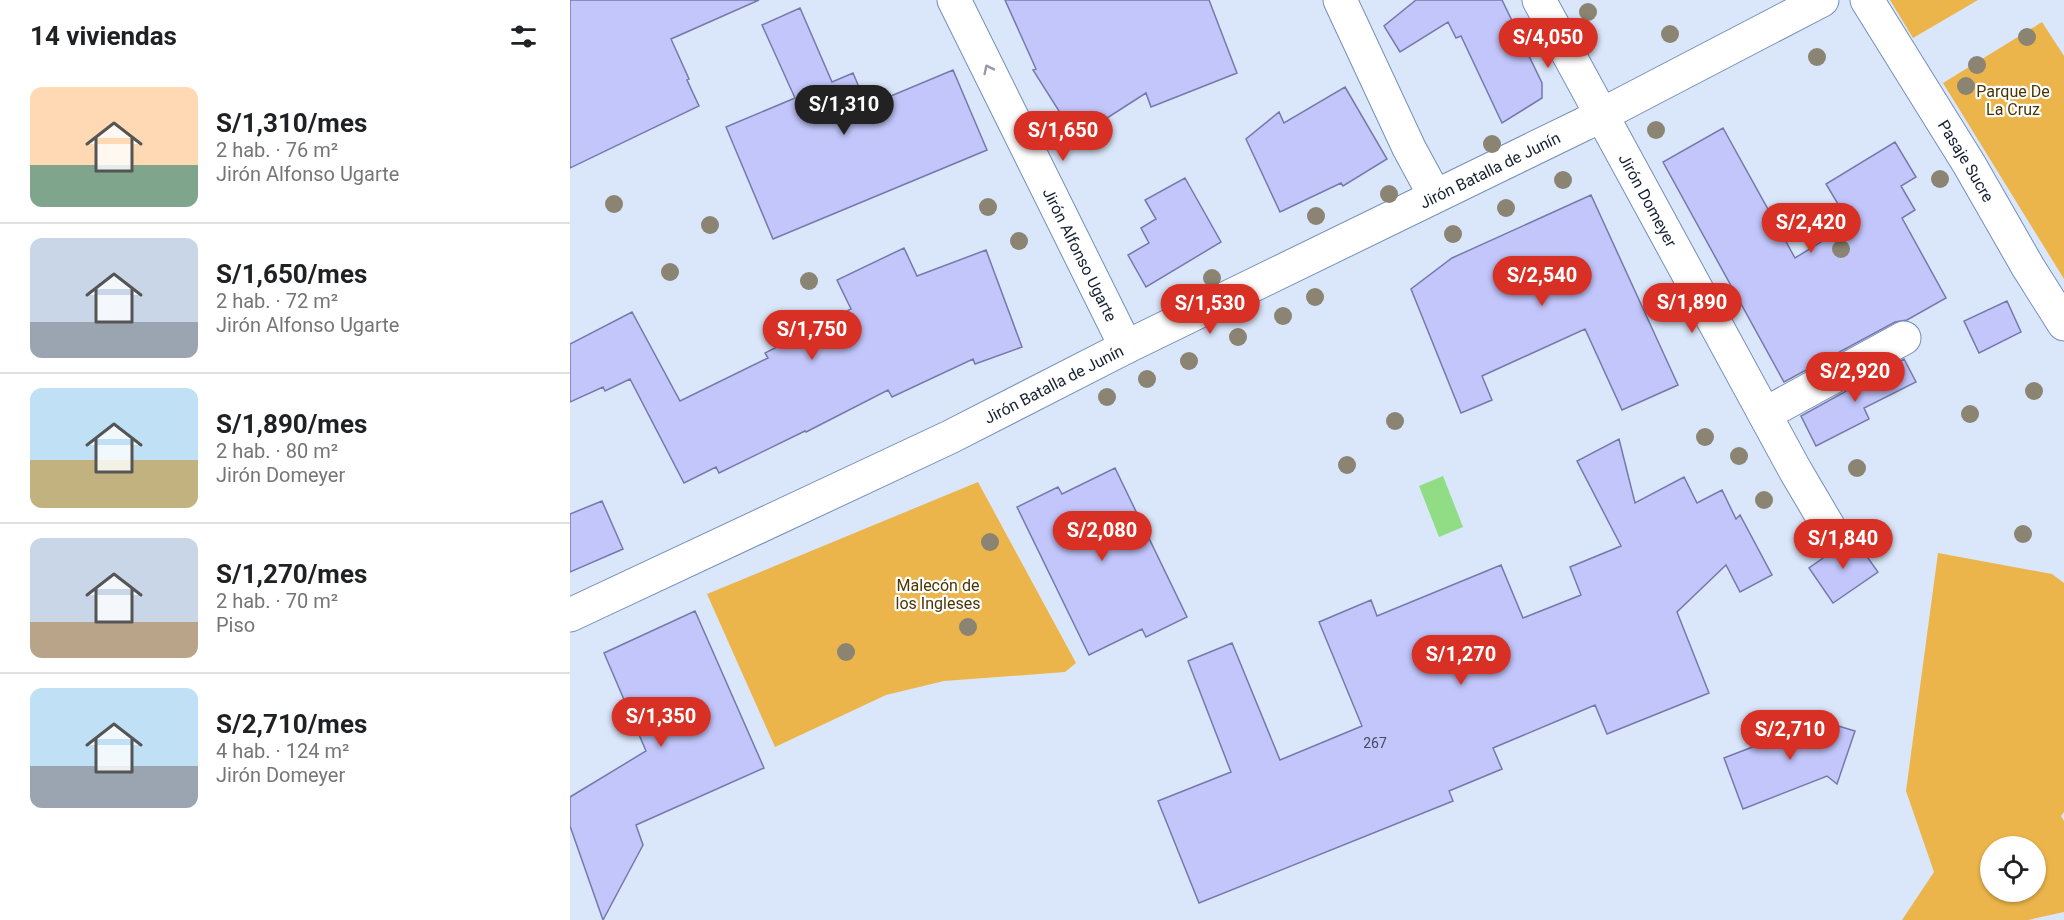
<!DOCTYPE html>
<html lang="es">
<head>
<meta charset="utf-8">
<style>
  :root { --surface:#fff; --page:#f6f6f6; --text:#202124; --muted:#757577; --line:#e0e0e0; --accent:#d93025 }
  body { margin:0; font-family:Roboto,sans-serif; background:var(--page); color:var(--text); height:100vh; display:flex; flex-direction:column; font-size:22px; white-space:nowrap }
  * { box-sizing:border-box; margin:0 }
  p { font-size:20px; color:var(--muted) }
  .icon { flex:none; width:33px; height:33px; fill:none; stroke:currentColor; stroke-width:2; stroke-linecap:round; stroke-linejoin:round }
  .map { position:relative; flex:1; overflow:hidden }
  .panel { display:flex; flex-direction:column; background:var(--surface); width:570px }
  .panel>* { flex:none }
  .controls { position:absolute; left:1410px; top:836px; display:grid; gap:12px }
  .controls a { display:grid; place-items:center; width:66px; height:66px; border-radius:50%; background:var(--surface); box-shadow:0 2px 4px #0004; font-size:30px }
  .price { position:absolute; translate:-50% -51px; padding:0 14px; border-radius:21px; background:var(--accent); color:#fff; font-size:20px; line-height:39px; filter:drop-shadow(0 2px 3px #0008) }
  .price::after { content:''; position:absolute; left:50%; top:36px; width:18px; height:14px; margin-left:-9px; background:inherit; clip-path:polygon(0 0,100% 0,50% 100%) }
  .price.current { background:#222; color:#fff }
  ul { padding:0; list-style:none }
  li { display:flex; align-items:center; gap:18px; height:150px; padding:0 30px }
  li+li { border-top:2px solid var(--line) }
  li span { display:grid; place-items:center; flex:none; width:168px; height:120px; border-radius:12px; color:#555 }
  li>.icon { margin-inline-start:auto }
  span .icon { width:72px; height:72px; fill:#fffc; stroke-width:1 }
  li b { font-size:26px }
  h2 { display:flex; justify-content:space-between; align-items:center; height:72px; padding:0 30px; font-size:26px }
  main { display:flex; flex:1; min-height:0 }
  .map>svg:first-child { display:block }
  .green { fill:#ebb54b; fill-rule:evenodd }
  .water { fill:#90dd86 }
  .building { fill:#c2c6fb; stroke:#7679aa; stroke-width:1.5 }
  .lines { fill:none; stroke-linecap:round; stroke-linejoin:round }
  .street-casing { stroke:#758ebc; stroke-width:35 }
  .street { stroke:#fff; stroke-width:33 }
  .tree { fill:#8b8472 }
  .oneway { stroke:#979ba3 }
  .labels { text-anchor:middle; stroke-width:4.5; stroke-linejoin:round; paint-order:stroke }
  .number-label { font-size:14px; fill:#424a65 }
  .park-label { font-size:16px; fill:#4a3403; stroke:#fff }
  .street-label { font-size:16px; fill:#172133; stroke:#fff }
</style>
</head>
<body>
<main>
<section class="panel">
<h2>14 viviendas<svg class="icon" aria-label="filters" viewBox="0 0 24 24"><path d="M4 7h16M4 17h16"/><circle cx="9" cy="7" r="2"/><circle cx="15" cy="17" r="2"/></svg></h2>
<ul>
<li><span style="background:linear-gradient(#ffd9b3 65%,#7fa58c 0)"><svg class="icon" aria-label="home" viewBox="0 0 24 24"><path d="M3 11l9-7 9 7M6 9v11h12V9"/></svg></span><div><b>S/1,310/mes</b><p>2 hab. · 76 m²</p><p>Jirón Alfonso Ugarte</p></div></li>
<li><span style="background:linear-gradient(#c9d6e8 70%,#9aa5b1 0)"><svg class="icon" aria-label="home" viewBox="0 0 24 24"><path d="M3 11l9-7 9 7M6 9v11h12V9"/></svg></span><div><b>S/1,650/mes</b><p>2 hab. · 72 m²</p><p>Jirón Alfonso Ugarte</p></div></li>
<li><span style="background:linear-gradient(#bfe0f5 60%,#c2b280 0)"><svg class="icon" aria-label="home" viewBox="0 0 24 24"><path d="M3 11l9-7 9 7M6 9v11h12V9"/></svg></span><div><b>S/1,890/mes</b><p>2 hab. · 80 m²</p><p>Jirón Domeyer</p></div></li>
<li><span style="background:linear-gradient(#c9d6e8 70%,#b9a48a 0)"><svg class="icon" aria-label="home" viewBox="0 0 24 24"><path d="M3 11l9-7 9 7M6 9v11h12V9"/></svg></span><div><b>S/1,270/mes</b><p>2 hab. · 70 m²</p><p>Piso</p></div></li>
<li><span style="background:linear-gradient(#bfe0f5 65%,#9aa5b1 0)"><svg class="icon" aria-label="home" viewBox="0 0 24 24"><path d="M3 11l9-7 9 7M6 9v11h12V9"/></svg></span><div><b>S/2,710/mes</b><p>4 hab. · 124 m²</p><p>Jirón Domeyer</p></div></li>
</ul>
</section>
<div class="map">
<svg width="1494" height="920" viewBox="0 0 1494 920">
  <rect width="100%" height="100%" fill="#dae6fa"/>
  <path class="green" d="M 1320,0 L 1408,0 L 1343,38 Z
    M 1472,22 L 1494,56 L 1494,279 L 1373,83 Z
    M 408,482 L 506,663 L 495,672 L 374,681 L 316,695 L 205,747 L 137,594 Z
    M 1368,553 L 1482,574 L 1494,583 L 1494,812 L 1491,816 L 1494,821 L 1494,912 L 1458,920 L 1332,920 L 1364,872 L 1336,791 ZM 1420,846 L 1466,846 L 1466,891 L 1420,891 Z"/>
  <path class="water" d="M 873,476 L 893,527 L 869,537 L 849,486 Z"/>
  <path class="building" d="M 0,0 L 189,0 L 101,39 L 119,79 L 117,80 L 129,106 L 0,168 Z
    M 435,0 L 639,0 L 667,73 L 581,107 L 576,93 L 506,138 L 463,70 L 466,69 Z
    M 846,0 L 932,0 L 972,83 L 972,98 L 932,123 L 891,36 L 886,38 L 878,22 L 830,52 L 814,26 Z
    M 230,8 L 262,82 L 283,73 L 297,106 L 383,70 L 417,150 L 203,239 L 156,127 L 225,98 L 192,25 Z
    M 775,87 L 817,159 L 773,186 L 771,183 L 710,212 L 676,139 L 709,112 L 714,123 Z
    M 1153,128 L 1225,258 L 1280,224 L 1256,184 L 1325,142 L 1346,177 L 1331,186 L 1345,210 L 1332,218 L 1376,298 L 1337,320 L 1325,322 L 1214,382 L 1093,162 Z
    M 615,178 L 651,242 L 576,287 L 558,255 L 579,243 L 571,228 L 586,219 L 575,200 Z
    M 1021,195 L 1108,385 L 1052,410 L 1015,329 L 912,376 L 922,400 L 891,413 L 841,289 L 882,258 Z
    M 334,248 L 347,276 L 416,250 L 452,347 L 405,364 L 403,359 L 322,397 L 318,390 L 236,432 L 235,431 L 149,473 L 146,467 L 114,483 L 60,379 L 35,391 L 33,387 L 0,402 L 0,344 L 62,312 L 110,401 L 198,358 L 195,353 L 281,309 L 267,280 Z
    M 1437,301 L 1451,332 L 1409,353 L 1394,321 Z
    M 1334,359 L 1346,382 L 1294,408 L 1299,419 L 1246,446 L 1231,416 Z
    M 1049,439 L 1065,503 L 1114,477 L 1127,503 L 1152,490 L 1166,519 L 1170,515 L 1202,575 L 1170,592 L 1156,565 L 1107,612 L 1139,693 L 1037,734 L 1025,705 L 999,716 L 923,748 L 932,769 L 879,791 L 883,801 L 629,903 L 588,801 L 661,772 L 618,661 L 662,643 L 710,760 L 792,726 L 749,622 L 801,600 L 807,616 L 931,565 L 953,618 L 1011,595 L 1000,567 L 1051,546 L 1007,461 Z
    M 545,468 L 617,617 L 576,637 L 572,629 L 519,655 L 447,507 L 488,487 L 492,494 Z
    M 32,501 L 53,549 L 0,572 L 0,514 Z
    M 1283,537 L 1308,572 L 1263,603 L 1239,568 Z
    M 125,611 L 194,768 L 66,825 L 73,845 L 33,920 L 0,826 L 0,797 L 76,751 L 34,653 Z
    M 1225,713 L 1285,731 L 1267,784 L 1257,776 L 1173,809 L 1154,758 L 1224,731 Z"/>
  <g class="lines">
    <g class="street-casing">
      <g id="street">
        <path id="s1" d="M 384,0 L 556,347"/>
        <path d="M 770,0 L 839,148 L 865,196"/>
        <path id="s2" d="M 969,0 L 1225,470 L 1258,526"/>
        <path id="s3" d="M 1297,0 L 1399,164 L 1458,267 L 1494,324"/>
        <path d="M 1195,414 L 1334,338"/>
        <path id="s4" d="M 0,615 L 380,437 L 556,347 L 1014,124 L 1252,0"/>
      </g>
    </g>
    <use href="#street" class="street"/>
  </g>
  <g class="tree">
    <circle cx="1018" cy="12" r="9"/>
    <circle cx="1100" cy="34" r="9"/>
    <circle cx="1457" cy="37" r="9"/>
    <circle cx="1247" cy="57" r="9"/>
    <circle cx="1407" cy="65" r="9"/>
    <circle cx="1396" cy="86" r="9"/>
    <circle cx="1086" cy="130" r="9"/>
    <circle cx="922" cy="144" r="9"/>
    <circle cx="1370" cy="179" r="9"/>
    <circle cx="993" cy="180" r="9"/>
    <circle cx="819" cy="194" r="9"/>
    <circle cx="44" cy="204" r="9"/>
    <circle cx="418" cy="207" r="9"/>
    <circle cx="936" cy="208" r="9"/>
    <circle cx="746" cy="216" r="9"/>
    <circle cx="140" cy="225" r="9"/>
    <circle cx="883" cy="234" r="9"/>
    <circle cx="449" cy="241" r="9"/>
    <circle cx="1271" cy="249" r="9"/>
    <circle cx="100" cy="272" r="9"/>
    <circle cx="642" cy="278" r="9"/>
    <circle cx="239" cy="281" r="9"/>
    <circle cx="745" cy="297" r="9"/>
    <circle cx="713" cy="316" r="9"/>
    <circle cx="668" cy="337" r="9"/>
    <circle cx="619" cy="361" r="9"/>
    <circle cx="577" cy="379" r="9"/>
    <circle cx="1464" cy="391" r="9"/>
    <circle cx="537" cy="397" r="9"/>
    <circle cx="1400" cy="414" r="9"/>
    <circle cx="825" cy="421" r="9"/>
    <circle cx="1135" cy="437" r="9"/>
    <circle cx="1169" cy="456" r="9"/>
    <circle cx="777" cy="465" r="9"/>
    <circle cx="1287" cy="468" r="9"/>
    <circle cx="1194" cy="500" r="9"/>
    <circle cx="1453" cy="534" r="9"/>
    <circle cx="420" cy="542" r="9"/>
    <circle cx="398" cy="627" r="9"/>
    <circle cx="276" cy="652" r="9"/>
    <circle cx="1214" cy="721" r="9"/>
  </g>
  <defs><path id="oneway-chevron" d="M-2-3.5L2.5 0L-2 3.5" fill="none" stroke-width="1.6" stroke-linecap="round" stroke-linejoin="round" transform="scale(1.5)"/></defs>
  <use class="oneway" href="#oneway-chevron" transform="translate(418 69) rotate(-116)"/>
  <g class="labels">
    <g class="number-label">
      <text x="805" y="748">267</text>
    </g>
    <g class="park-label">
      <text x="1443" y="97">Parque De<tspan x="1443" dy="18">La Cruz</tspan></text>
      <text x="368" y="591">Malecón de<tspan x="368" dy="18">los Ingleses</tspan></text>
    </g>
    <g class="street-label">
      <text dy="6" stroke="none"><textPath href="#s3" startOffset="189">Pasaje Sucre</textPath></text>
      <text dy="6" stroke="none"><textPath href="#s4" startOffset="1022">Jirón Batalla de Junín</textPath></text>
      <text dy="6" stroke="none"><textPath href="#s2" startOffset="228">Jirón Domeyer</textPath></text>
      <text dy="6" stroke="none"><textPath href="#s1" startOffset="284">Jirón Alfonso Ugarte</textPath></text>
      <text dy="6" stroke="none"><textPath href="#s4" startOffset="536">Jirón Batalla de Junín</textPath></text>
    </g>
  </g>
</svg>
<div class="controls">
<a><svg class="icon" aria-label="locate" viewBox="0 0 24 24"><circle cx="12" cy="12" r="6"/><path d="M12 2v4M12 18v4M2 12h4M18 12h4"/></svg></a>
</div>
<b class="price" style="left:978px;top:69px">S/4,050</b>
<b class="price current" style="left:274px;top:136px">S/1,310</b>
<b class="price" style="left:493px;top:162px">S/1,650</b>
<b class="price" style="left:1241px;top:254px">S/2,420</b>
<b class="price" style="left:972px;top:307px">S/2,540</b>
<b class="price" style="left:1122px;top:334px">S/1,890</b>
<b class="price" style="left:640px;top:335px">S/1,530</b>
<b class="price" style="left:242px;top:361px">S/1,750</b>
<b class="price" style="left:1285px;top:403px">S/2,920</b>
<b class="price" style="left:532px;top:562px">S/2,080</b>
<b class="price" style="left:1273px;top:570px">S/1,840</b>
<b class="price" style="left:891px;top:686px">S/1,270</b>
<b class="price" style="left:91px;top:748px">S/1,350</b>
<b class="price" style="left:1220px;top:761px">S/2,710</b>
</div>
</main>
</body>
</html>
